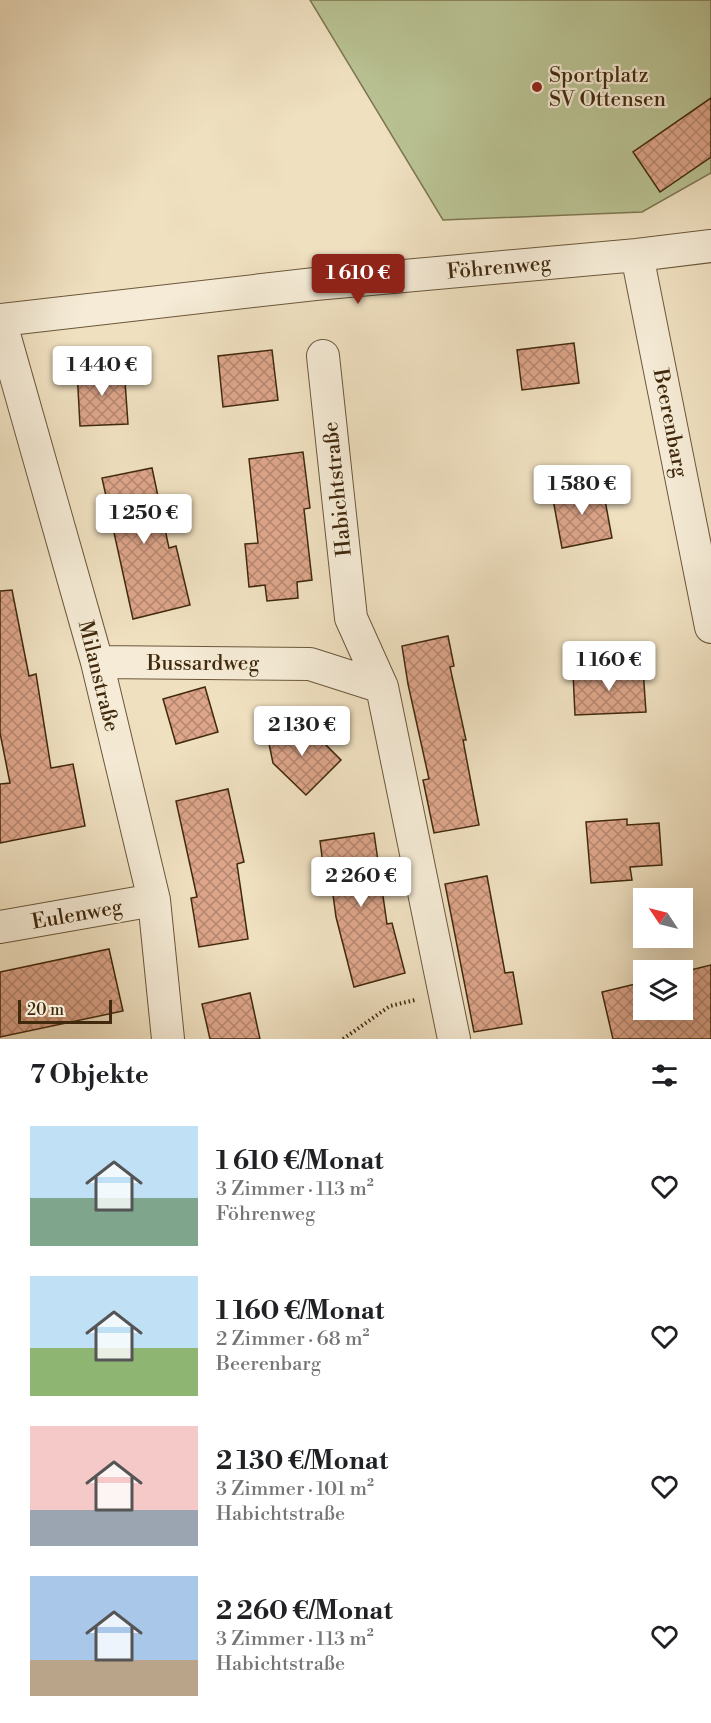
<!DOCTYPE html>
<html lang="de">
<head>
<meta charset="utf-8">
<style>
  :root { --surface:#fff; --page:#f6f6f6; --text:#202124; --muted:#757577; --accent:#8f2418 }
  body { margin:0; font-family:"Libre Bodoni",serif; background:var(--page); color:var(--text); height:100vh; display:flex; flex-direction:column; font-size:22px; white-space:nowrap }
  * { box-sizing:border-box; margin:0 }
  p { font-size:20px; color:var(--muted) }
  .icon { flex:none; width:33px; height:33px; fill:none; stroke:currentColor; stroke-width:2; stroke-linecap:round; stroke-linejoin:round }
  .map { position:relative; height:1039px; overflow:hidden }
  .drawer { display:flex; flex-direction:column; background:var(--surface); flex:1 }
  .drawer>* { flex:none }
  .needle { width:39px; rotate:305deg }
  .fabs { position:absolute; left:633px; top:888px; display:grid; gap:12px }
  .fabs a { display:grid; place-items:center; width:60px; height:60px; border-radius:0px; background:var(--surface); box-shadow:0 6px 24px #0002; font-size:30px }
  .scale { position:absolute; left:18px; bottom:15px; width:94px; box-sizing:border-box; padding-left:6px; border:3px solid #41290d; border-top:0; font-size:16px; line-height:21px; white-space:nowrap; color:#41290d; -webkit-text-stroke:4px #f5ebd6; paint-order:stroke }
  .price { position:absolute; translate:-50% -51px; padding:0 14px; border-radius:6px; background:#fff; color:#222; font-size:20px; line-height:39px; filter:drop-shadow(0 2px 3px #0008) }
  .price::after { content:''; position:absolute; left:50%; top:36px; width:18px; height:14px; margin-left:-9px; background:inherit; clip-path:polygon(0 0,100% 0,50% 100%) }
  .price.on { background:var(--accent); color:#fff }
  ul { padding:0; list-style:none }
  li { display:flex; align-items:center; gap:18px; height:150px; padding:0 30px }
  li span { display:grid; place-items:center; flex:none; width:168px; height:120px; border-radius:0px; color:#555 }
  li>.icon { margin-inline-start:auto }
  span .icon { width:72px; height:72px; fill:#fffc; stroke-width:1 }
  li b { font-size:26px }
  h2 { display:flex; justify-content:space-between; align-items:center; height:72px; padding:0 30px; font-size:26px }
  .map>svg:first-child { display:block }
  .pitch { fill:#b9c293; stroke:#7d7650; stroke-width:1.5 }
  .building { fill:url(#building-cross-hatch); stroke:#41290d; stroke-width:1.5 }
  .lines { fill:none; stroke-linecap:round; stroke-linejoin:round }
  .minor-casing { stroke:#6c573a; stroke-width:34 }
  .path { stroke:#41290d; stroke-width:4; stroke-dasharray:1.5 3; stroke-linecap:butt }
  .minor { stroke:#f5ebd6; stroke-width:32 }
  .poi-dot { fill:#8f2418; stroke:#f5ebd6; stroke-width:2 }
  .labels { text-anchor:middle; stroke-width:4.5; stroke-linejoin:round; paint-order:stroke }
  .poi-label { font-size:21px; fill:#41290d; stroke:#f5ebd6; text-anchor:start }
  .street-label { font-size:21px; fill:#41290d; stroke:#f5ebd6 }
</style>
</head>
<body>
<div class="map">
<svg width="711" height="1039" viewBox="0 0 711 1039">
  <defs>
    <pattern id="building-cross-hatch" width="8" height="8" patternUnits="userSpaceOnUse" patternTransform="scale(1.5)"><rect width="8" height="8" fill="#dda58a"/><path d="M0 0l8 8M0 8l8-8" fill="none" stroke="#b5866f"/></pattern>
  </defs>
  <rect width="100%" height="100%" fill="#efe0c0"/>
  <filter id="stains"><feTurbulence type="fractalNoise" baseFrequency=".00333" numOctaves="4"/><feColorMatrix values="0 0 0 0 .2 0 0 0 0 .09 0 0 0 0 .02 0 0 0 .5 -.17"/></filter>
  <radialGradient id="worn" r=".72"><stop offset=".6" stop-color="#630" stop-opacity="0"/><stop offset="1" stop-color="#630" stop-opacity=".3"/></radialGradient>
  <path class="pitch" d="M 310,0 L 711,0 L 711,173 L 642,212 L 443,220 Z"/>
  <path class="building" d="M 711,98 L 711,157 L 660,192 L 633,152 Z
    M 574,343 L 579,383 L 522,390 L 517,350 Z
    M 272,350 L 278,400 L 223,407 L 218,356 Z
    M 124,367 L 128,424 L 80,426 L 77,370 Z
    M 303,452 L 310,508 L 304,509 L 312,580 L 297,582 L 298,598 L 267,601 L 265,585 L 249,587 L 245,544 L 258,543 L 249,459 Z
    M 152,468 L 169,548 L 176,546 L 190,605 L 133,619 L 102,478 Z
    M 602,484 L 612,538 L 562,548 L 552,494 Z
    M 12,590 L 29,676 L 36,674 L 51,768 L 73,764 L 85,826 L 0,843 L 0,784 L 10,783 L 0,733 L 0,591 Z
    M 448,636 L 454,666 L 450,667 L 466,740 L 463,740 L 479,825 L 434,833 L 423,780 L 429,779 L 408,684 L 402,646 Z
    M 643,669 L 646,712 L 575,715 L 573,673 Z
    M 205,687 L 218,732 L 176,744 L 163,699 Z
    M 308,727 L 341,760 L 306,795 L 273,763 L 267,734 Z
    M 228,789 L 244,862 L 237,864 L 248,939 L 199,947 L 191,898 L 197,897 L 176,801 Z
    M 627,819 L 627,825 L 659,823 L 662,865 L 630,867 L 632,880 L 591,883 L 586,822 Z
    M 374,833 L 387,924 L 392,923 L 405,973 L 354,987 L 336,917 L 332,887 L 326,888 L 320,841 Z
    M 487,876 L 505,973 L 513,972 L 522,1024 L 474,1032 L 445,884 Z
    M 109,949 L 123,1011 L 0,1037 L 0,972 Z
    M 711,965 L 711,1039 L 613,1039 L 602,992 L 644,982 L 644,1010 L 682,1010 L 682,972 Z
    M 250,993 L 260,1039 L 210,1039 L 202,1004 Z"/>
  <g class="lines">
    <g class="minor-casing">
      <path id="minor" d="M 637,255 L 711,627
        M 0,320 L 97,662 L 154,900 L 168,1039
        M 0,320 L 315,284 L 637,255 L 711,246
        M 323,356 L 351,618 L 382,687
        M 97,662 L 310,664 L 382,687 L 454,1039
        M 0,927 L 154,900"/>
    </g>
    <path class="path" d="M 343,1039 L 390,1006 L 415,1000"/>
    <use href="#minor" class="minor"/>
  </g>
  <circle class="poi-dot" cx="537" cy="87" r="6"/>
  <g class="labels">
    <g class="poi-label">
      <text x="549" y="82">Sportplatz<tspan x="549" dy="24">SV Ottensen</tspan></text>
    </g>
    <g class="street-label">
      <text transform="translate(499 267) rotate(-5)" y="7">Föhrenweg</text>
      <text transform="translate(671 423) rotate(79)" y="7">Beerenbarg</text>
      <text transform="translate(337 489) rotate(-96)" y="7">Habichtstraße</text>
      <text x="203" y="670">Bussardweg</text>
      <text transform="translate(99 676) rotate(76)" y="7">Milanstraße</text>
      <text transform="translate(77 914) rotate(-10)" y="7">Eulenweg</text>
    </g>
  </g>
  <rect width="100%" height="100%" filter="url(#stains)"/>
  <rect width="100%" height="100%" fill="url(#worn)"/>
</svg>
<div class="fabs">
<a><svg class="needle" viewBox="-14 -14 28 28"><path d="M0-13l5 13h-10z" fill="#e53935"/><path d="M0 13l5-13h-10z" fill="#757577"/></svg></a>
<a><svg class="icon" aria-label="layers" viewBox="0 0 24 24"><path d="M12 4l9 5-9 5-9-5zM3 14l9 5 9-5"/></svg></a>
</div>
<div class="scale">20 m</div>
<b class="price on" style="left:358px;top:305px">1 610 €</b>
<b class="price" style="left:102px;top:397px">1 440 €</b>
<b class="price" style="left:582px;top:516px">1 580 €</b>
<b class="price" style="left:144px;top:545px">1 250 €</b>
<b class="price" style="left:609px;top:692px">1 160 €</b>
<b class="price" style="left:302px;top:757px">2 130 €</b>
<b class="price" style="left:361px;top:908px">2 260 €</b>
</div>
<section class="drawer">
<h2>7 Objekte<svg class="icon" aria-label="filters" viewBox="0 0 24 24"><path d="M4 7h16M4 17h16"/><circle cx="9" cy="7" r="2"/><circle cx="15" cy="17" r="2"/></svg></h2>
<ul>
<li><span style="background:linear-gradient(#bfe0f5 60%,#7fa58c 0)"><svg class="icon" aria-label="home" viewBox="0 0 24 24"><path d="M3 11l9-7 9 7M6 9v11h12V9"/></svg></span><div><b>1 610 €/Monat</b><p>3 Zimmer · 113 m²</p><p>Föhrenweg</p></div><svg class="icon" aria-label="heart" viewBox="0 0 24 24"><path d="M12 20l-8-8c-3-5 5-10 8-4 3-6 11-1 8 4z"/></svg></li>
<li><span style="background:linear-gradient(#bfe0f5 60%,#8fb573 0)"><svg class="icon" aria-label="home" viewBox="0 0 24 24"><path d="M3 11l9-7 9 7M6 9v11h12V9"/></svg></span><div><b>1 160 €/Monat</b><p>2 Zimmer · 68 m²</p><p>Beerenbarg</p></div><svg class="icon" aria-label="heart" viewBox="0 0 24 24"><path d="M12 20l-8-8c-3-5 5-10 8-4 3-6 11-1 8 4z"/></svg></li>
<li><span style="background:linear-gradient(#f6c9c9 70%,#9aa5b1 0)"><svg class="icon" aria-label="home" viewBox="0 0 24 24"><path d="M3 11l9-7 9 7M6 9v11h12V9"/></svg></span><div><b>2 130 €/Monat</b><p>3 Zimmer · 101 m²</p><p>Habichtstraße</p></div><svg class="icon" aria-label="heart" viewBox="0 0 24 24"><path d="M12 20l-8-8c-3-5 5-10 8-4 3-6 11-1 8 4z"/></svg></li>
<li><span style="background:linear-gradient(#a9c7e8 70%,#b9a48a 0)"><svg class="icon" aria-label="home" viewBox="0 0 24 24"><path d="M3 11l9-7 9 7M6 9v11h12V9"/></svg></span><div><b>2 260 €/Monat</b><p>3 Zimmer · 113 m²</p><p>Habichtstraße</p></div><svg class="icon" aria-label="heart" viewBox="0 0 24 24"><path d="M12 20l-8-8c-3-5 5-10 8-4 3-6 11-1 8 4z"/></svg></li>
</ul>
</section>
</body>
</html>
